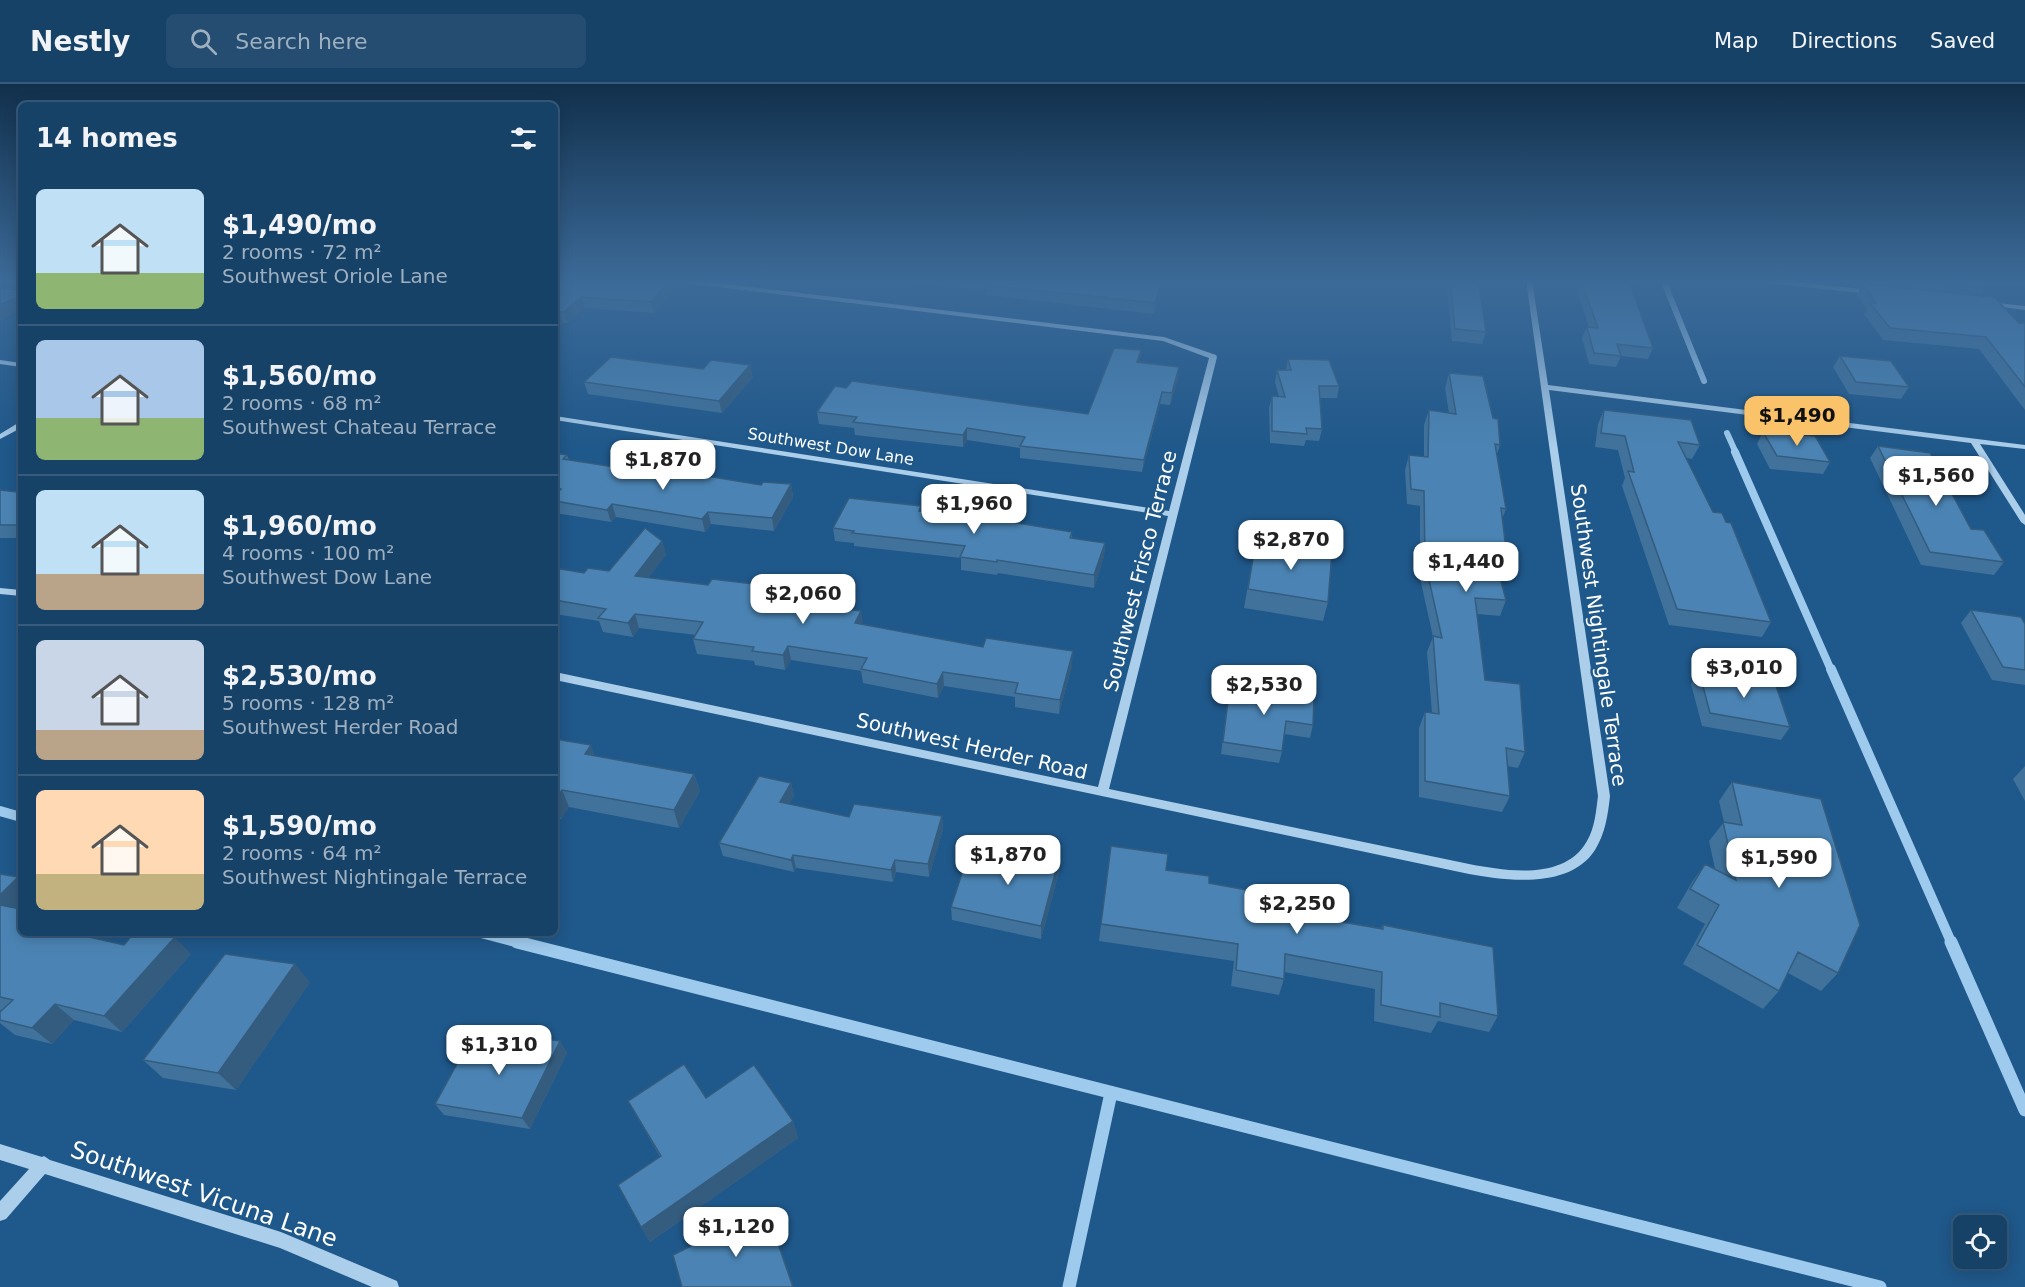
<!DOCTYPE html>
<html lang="en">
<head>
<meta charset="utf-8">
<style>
  :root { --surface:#174268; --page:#244d71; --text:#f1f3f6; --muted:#9eb0c0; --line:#365b7c; --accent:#fac36a }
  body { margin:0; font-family:"DejaVu Sans",sans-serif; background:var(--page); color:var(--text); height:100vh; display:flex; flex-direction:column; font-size:22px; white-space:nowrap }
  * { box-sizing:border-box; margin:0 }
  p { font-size:20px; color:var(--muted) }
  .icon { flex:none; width:33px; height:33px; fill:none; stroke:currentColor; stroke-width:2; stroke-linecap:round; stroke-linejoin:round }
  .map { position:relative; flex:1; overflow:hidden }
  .panel { position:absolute; left:18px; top:18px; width:540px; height:834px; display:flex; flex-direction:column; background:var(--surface); border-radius:9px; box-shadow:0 3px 15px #0003,0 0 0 2px var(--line) }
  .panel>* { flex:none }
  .buttons { position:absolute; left:1953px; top:1131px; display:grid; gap:12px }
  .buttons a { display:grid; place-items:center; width:54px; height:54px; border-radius:9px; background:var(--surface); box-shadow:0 3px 15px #0003,0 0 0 2px var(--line); font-size:30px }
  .price { position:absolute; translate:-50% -51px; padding:0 14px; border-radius:12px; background:#fff; color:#222; font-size:20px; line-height:39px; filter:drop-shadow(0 2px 3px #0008) }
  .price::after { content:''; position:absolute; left:50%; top:36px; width:18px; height:14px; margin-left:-9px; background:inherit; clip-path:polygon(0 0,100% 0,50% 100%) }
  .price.current { background:var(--accent); color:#111 }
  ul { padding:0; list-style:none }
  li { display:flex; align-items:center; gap:18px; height:150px; padding:0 18px }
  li+li { border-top:2px solid var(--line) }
  li span { display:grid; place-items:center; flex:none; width:168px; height:120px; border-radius:9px; color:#555 }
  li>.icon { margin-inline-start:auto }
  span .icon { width:72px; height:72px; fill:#fffc; stroke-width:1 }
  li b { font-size:26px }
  h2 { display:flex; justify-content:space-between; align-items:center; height:72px; padding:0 18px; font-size:26px }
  header { display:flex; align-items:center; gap:36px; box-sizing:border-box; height:84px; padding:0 30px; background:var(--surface); border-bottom:2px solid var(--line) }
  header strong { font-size:28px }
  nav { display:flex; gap:33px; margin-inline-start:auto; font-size:21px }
  .search { width:420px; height:54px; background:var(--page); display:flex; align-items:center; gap:15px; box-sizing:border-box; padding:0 21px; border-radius:9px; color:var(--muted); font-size:22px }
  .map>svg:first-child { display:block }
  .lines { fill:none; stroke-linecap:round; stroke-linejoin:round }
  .stream-far3 { stroke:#9ecaed; stroke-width:6 }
  .stream-far2 { stroke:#9ecaed; stroke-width:8 }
  .stream-far1 { stroke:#9ecaed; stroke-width:10 }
  .stream { stroke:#9ecaed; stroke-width:13 }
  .minor { fill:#abceeb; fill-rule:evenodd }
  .wall { fill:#40729b }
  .shaded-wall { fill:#345c7e }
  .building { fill:#4b84b4; stroke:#345c7e; stroke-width:1.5 }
  .labels { text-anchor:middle; stroke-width:5; stroke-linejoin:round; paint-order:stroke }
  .far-street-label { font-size:16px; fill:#fff; stroke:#1f588a }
  .street-label { font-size:20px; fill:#fff; stroke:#1f588a }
  .near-street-label { font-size:24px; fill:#fff; stroke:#1f588a }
</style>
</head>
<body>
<header>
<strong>Nestly</strong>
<div class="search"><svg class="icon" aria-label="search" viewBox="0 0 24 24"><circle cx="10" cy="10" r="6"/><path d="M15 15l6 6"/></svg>Search here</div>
<nav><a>Map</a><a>Directions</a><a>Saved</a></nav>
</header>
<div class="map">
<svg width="2025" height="1203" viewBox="0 0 2025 1203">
  <rect width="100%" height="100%" fill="#1f588a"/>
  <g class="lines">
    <path class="stream-far3" d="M 1666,203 L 1704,297
      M 1727,349 L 1736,369"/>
    <path class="stream-far2" d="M 1735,368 L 1831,586"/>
    <path class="stream-far1" d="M 1831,585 L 1952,860
      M 0,727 L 21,733
      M 481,849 L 523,860"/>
    <path class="stream" d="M 517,858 L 1880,1203
      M 1951,858 L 2025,1026
      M 1069,1203 L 1111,1009"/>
    <path class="minor" d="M 675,196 L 695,196 L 1164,253 L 1216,271 L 1217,273 L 1109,705 L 1469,780 C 1506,787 1565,797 1587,757 C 1595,743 1596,727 1598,712 L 1526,196 L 1532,196 L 1548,301 L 2025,361 L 2025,365 L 1980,360 L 2025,431 L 2025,441 L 2021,438 L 1971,359 L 1549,306 L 1610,712 C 1608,731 1605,750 1595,766 C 1570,805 1507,797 1469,790 L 555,596 L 555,588 L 1098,703 L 1168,432 L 555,336 L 555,332 L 1169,427 L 1209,274 L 1163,257 L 678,198 Z
      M 1752,196 L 1775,196 L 1872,206 L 1875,208 L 1872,210 L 1755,198 Z
      M 1989,218 L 2025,222 L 2025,226 L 1987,221 L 1987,219 Z
      M 0,276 L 21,279 L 21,283 L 0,280 Z
      M 18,339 L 21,339 L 21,344 L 0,355 L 0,350 Z
      M 0,504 L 21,506 L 21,512 L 0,510 Z
      M 0,1060 L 42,1073 L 44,1072 L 50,1076 L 281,1148 L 397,1197 L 399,1203 L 372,1203 L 280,1164 L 45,1090 L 6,1135 L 0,1137 L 0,1117 L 29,1085 L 0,1076 Z"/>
  </g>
  <path class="wall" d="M 555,196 L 678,196 L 679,200 L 654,229 L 585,224 L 567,239 L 563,239 L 555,246 Z
    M 902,196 L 1165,196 L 1154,230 L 987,211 L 987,206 L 902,200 Z
    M 1446,196 L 1478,196 L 1486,248 L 1482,260 L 1452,257 Z
    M 1584,196 L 1625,196 L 1653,264 L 1648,275 L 1621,272 L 1616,283 L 1589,280 L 1582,254 L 1587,243 L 1589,243 L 1577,207 L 1581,197 L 1584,197 Z
    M 1847,196 L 2025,196 L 2025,203 L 1984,203 L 1985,204 L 1980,212 L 2019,239 L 2025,239 L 2025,326 L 1979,265 L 1883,256 L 1864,230 L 1867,225 L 1857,211 L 1861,203 L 1851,202 Z
    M 1840,272 L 1909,303 L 1901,315 L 1849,310 L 1833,283 Z
    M 1288,275 L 1339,302 L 1337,314 L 1320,314 L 1322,345 L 1319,357 L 1306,356 L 1304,362 L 1270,359 L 1269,324 L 1272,312 L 1279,313 L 1275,298 L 1277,286 L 1286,286 Z
    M 1139,278 L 1178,295 L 1170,321 L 1160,320 L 1142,388 L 1020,374 L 1020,364 L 967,356 L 963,363 L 855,351 L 854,344 L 819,340 L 817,328 L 1088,330 Z
    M 1449,289 L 1500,361 L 1497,370 L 1506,425 L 1502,435 L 1508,481 L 1502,496 L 1501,496 L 1506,516 L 1500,532 L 1477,530 L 1485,596 L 1525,668 L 1518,684 L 1507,682 L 1510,712 L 1502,728 L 1419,713 L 1419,644 L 1425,628 L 1432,629 L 1427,568 L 1433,553 L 1420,494 L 1420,422 L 1407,420 L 1405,386 L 1409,371 L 1424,373 L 1424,341 L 1429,326 L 1449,329 L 1445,304 Z
    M 753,293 L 722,329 L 588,310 L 584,298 Z
    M 1604,326 L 1700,361 L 1692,375 L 1686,374 L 1713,428 L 1726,438 L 1771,538 L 1762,553 L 1669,541 L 1622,402 L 1625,394 L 1618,366 L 1595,363 L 1598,340 Z
    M 1763,348 L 1830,378 L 1823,390 L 1770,385 L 1757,360 Z
    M 1878,362 L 1971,445 L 2004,478 L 1994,491 L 1921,481 L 1870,374 Z
    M 555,369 L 567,371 L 569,376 L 672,392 L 761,401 L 791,400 L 793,413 L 774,447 L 711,440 L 705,448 L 616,433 L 611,438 L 555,429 Z
    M 21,405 L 21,454 L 0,454 L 0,406 L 17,408 Z
    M 921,427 L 1012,438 L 1072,448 L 1072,454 L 1105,459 L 1104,472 L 1094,504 L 998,489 L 997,491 L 961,486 L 961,474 L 854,462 L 854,459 L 835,457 L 833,444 Z
    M 1256,456 L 1328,518 L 1323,537 L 1244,524 Z
    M 662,457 L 666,471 L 648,494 L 830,519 L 828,522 L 861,527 L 862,540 L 1072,581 L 1059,630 L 1015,623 L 1015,613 L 944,602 L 938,614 L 863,599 L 861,587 L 791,576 L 785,586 L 755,581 L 754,577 L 697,570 L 693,555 L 696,551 L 639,544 L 633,553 L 603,548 L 599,537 L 555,530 L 555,484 L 584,489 L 609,487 Z
    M 1971,526 L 2025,540 L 2025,601 L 1992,596 L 1961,539 Z
    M 1699,587 L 1790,643 L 1781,656 L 1702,642 L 1691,600 Z
    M 1230,600 L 1313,641 L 1310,654 L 1284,650 L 1282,667 L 1279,679 L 1221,670 L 1228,612 Z
    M 555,655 L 595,672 L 694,690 L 700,707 L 679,744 L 569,723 L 561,735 L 555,734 Z
    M 2025,682 L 2025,717 L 2013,695 Z
    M 1732,698 L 1838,889 L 1821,907 L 1788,889 L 1779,907 L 1763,925 L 1683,880 L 1705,840 L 1677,824 L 1692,798 L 1705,780 L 1715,785 L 1709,757 L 1724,738 L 1719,717 Z
    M 791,699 L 794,712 L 789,720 L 849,733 L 942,732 L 943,745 L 929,793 L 896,788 L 893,798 L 796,784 L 794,788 L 723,772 L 719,759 Z
    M 1060,771 L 1060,784 L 1041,855 L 952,836 L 951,823 L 1019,778 Z
    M 1166,786 L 1290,829 L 1381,844 L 1383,841 L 1498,932 L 1489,948 L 1438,937 L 1431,949 L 1374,937 L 1375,905 L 1284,888 L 1284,895 L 1279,911 L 1231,902 L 1234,877 L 1099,857 L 1101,840 Z
    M 0,790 L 18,793 L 21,796 L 21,849 L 75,849 L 75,850 L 124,861 L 191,870 L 122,948 L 74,936 L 52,960 L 15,951 L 0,939 L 0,928 L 2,926 L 0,926 Z
    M 310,898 L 236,1006 L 163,994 L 143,976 Z
    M 560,957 L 567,969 L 530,1045 L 444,1031 L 435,1020 L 495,966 Z
    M 706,1014 L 793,1037 L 798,1054 L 650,1158 L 641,1143 L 660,1073 L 628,1017 Z"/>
  <path class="shaded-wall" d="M 671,196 L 678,196 L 679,200 L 654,229 L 651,218 Z
    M 1162,196 L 1165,196 L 1154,230 L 1155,219 Z
    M 21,211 L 21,226 L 0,237 L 0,221 Z
    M 581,213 L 585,224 L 567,239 L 564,228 Z
    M 560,228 L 563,239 L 555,246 L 555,232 Z
    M 1141,266 L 1140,277 L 1136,290 L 1137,278 Z
    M 750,281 L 753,293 L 722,329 L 719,317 Z
    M 1179,283 L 1178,295 L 1170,321 L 1172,309 Z
    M 1162,308 L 1160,320 L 1142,388 L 1144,376 Z
    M 967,344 L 967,356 L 963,363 L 963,351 Z
    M 791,400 L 793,413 L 774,447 L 772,434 Z
    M 612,420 L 616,433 L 611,438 L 607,426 Z
    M 708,428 L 711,440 L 705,448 L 702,435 Z
    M 662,457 L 666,471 L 639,506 L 635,492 Z
    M 1105,459 L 1104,472 L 1094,504 L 1094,491 Z
    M 828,504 L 830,519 L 821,535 L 819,521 Z
    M 861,527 L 863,541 L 855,539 Z
    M 635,530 L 639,544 L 633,553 L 628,539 Z
    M 788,562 L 791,576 L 785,586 L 783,571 Z
    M 1073,567 L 1072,581 L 1059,630 L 1060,616 Z
    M 943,588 L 944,602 L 938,614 L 937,600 Z
    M 591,661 L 597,678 L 585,670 Z
    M 694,690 L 700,707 L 679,744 L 674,726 Z
    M 791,699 L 794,712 L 783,731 L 780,718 Z
    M 562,706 L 569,723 L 561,735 L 555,721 L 555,716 Z
    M 942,732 L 943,745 L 929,793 L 928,780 Z
    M 793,771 L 796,784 L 794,788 L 791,776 Z
    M 1060,771 L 1060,784 L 1041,855 L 1041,842 Z
    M 895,776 L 896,788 L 893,798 L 891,786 Z
    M 18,793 L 21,796 L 21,826 L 0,828 L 0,811 Z
    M 175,853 L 191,870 L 122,948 L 104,932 Z
    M 295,880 L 310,898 L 236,1006 L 218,989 Z
    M 55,920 L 74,936 L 52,960 L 32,944 Z
    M 560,957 L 567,969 L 530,1045 L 522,1034 Z
    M 793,1037 L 798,1054 L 650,1158 L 641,1143 Z
    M 766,1125 L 772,1140 L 794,1203 L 793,1203 Z"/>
  <path class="building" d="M 555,196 L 671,196 L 651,218 L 581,213 L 564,228 L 560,228 L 555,232 Z
    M 989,196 L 1162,196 L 1155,219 L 987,201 Z
    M 1450,196 L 1478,196 L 1486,248 L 1455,245 Z
    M 1591,196 L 1625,196 L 1629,197 L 1653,264 L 1617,260 L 1621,272 L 1594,269 L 1587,243 L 1598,244 L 1581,197 L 1591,198 Z
    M 1910,196 L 1978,196 L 1985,204 Z
    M 1863,200 L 1994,213 L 2019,239 L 2025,239 L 2025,303 L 1986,253 L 1890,244 L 1870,219 L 1876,219 Z
    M 0,204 L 21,207 L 21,211 L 0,221 Z
    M 1114,264 L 1141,266 L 1137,278 L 1179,283 L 1172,309 L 1162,308 L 1144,376 L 1020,362 L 1025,353 L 967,344 L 963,351 L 853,338 L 857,333 L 817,328 L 835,302 L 846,304 L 852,297 L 1088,330 Z
    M 1840,272 L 1891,277 L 1909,303 L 1856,298 Z
    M 611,273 L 703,285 L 711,276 L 750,281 L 719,317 L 584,298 Z
    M 1288,275 L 1329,276 L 1339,302 L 1319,302 L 1322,345 L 1306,344 L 1307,350 L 1272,347 L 1272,312 L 1285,313 L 1277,286 L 1291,286 Z
    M 1449,289 L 1483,292 L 1493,334 L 1498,335 L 1500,361 L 1495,360 L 1506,425 L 1501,424 L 1508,481 L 1496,479 L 1506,516 L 1475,514 L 1485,596 L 1520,600 L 1525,668 L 1506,664 L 1510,712 L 1425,697 L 1425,628 L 1439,630 L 1433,552 L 1442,554 L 1425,478 L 1424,407 L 1411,405 L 1409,371 L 1428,373 L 1429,326 L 1456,330 Z
    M 1604,326 L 1691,336 L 1700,361 L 1678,358 L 1713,428 L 1722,429 L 1726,438 L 1731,439 L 1771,538 L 1677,525 L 1628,387 L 1634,388 L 1625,352 L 1601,349 Z
    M 1763,348 L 1815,352 L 1830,378 L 1777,372 Z
    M 1878,362 L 1930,369 L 1971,445 L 1984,446 L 2004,478 L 1930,468 Z
    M 555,369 L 567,371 L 563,375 L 672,392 L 676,387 L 761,401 L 763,398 L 791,400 L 772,434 L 708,428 L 702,435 L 612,420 L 607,426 L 555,417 L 555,411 L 561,405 L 555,404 Z
    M 21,405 L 21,441 L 0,441 L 0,406 L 17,408 Z
    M 849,414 L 921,422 L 919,427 L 980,434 L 982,431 L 1012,434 L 1011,438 L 1072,448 L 1070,454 L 1105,459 L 1094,491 L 997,476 L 997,478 L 960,473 L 965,462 L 852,449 L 854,447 L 833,444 Z
    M 645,444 L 662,457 L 635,492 L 708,501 L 712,495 L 788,504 L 790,499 L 828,504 L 819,521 L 861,527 L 855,539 L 983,563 L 986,554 L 1073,567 L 1060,616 L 1015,609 L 1018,599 L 943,588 L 937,600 L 861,585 L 867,574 L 788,562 L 783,571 L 752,567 L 754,563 L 693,555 L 703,538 L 635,530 L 628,539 L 598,534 L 606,525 L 555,516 L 555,484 L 584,489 L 588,484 L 609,487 Z
    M 1256,456 L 1332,467 L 1328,518 L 1248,505 Z
    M 1971,526 L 2021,533 L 2025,540 L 2025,586 L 2003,583 Z
    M 1699,587 L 1775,599 L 1790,643 L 1710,629 Z
    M 1230,600 L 1314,612 L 1313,641 L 1286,637 L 1282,667 L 1223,658 Z
    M 555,655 L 591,661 L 585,670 L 694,690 L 674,726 L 562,706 L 555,716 Z
    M 759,692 L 791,699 L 780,718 L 849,733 L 854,720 L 942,732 L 928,780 L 895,776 L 891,786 L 793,771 L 791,776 L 719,759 Z
    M 1732,698 L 1821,715 L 1860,841 L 1838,889 L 1798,868 L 1779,907 L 1697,861 L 1719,821 L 1690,805 L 1705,780 L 1736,796 L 1723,738 L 1742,741 Z
    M 1111,762 L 1168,770 L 1166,786 L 1209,792 L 1209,799 L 1291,814 L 1290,829 L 1383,845 L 1383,841 L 1493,863 L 1498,932 L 1440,919 L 1440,933 L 1381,921 L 1382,888 L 1285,870 L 1284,895 L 1236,886 L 1238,860 L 1101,840 Z
    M 1024,763 L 1060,771 L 1041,842 L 951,823 L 969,768 L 1019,778 Z
    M 0,790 L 18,793 L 0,811 Z
    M 0,821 L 21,825 L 21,849 L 71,849 L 124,861 L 134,849 L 157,849 L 175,853 L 104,932 L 55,920 L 32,944 L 0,936 L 0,928 L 13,916 L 0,913 Z
    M 225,870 L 295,880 L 218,989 L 143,976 Z
    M 504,948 L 560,957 L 522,1034 L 435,1020 L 467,962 L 495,966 Z
    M 684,980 L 706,1014 L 754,981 L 793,1037 L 641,1143 L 618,1101 L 661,1072 L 628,1017 Z
    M 766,1125 L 793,1203 L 682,1203 L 673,1171 Z"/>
  <linearGradient id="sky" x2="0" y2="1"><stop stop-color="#11304c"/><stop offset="0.54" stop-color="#3c6a98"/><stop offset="1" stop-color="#3c6a98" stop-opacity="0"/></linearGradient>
  <rect width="2025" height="365" fill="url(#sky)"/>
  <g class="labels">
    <g class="far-street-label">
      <text transform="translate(831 362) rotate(9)" y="6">Southwest Dow Lane</text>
    </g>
    <g class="street-label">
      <text transform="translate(1140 487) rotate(-76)" y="7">Southwest Frisco Terrace</text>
      <text transform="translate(1599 551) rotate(82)" y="7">Southwest Nightingale Terrace</text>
      <text transform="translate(972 662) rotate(13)" y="7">Southwest Herder Road</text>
    </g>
    <g class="near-street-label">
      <text transform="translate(204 1110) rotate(19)" y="8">Southwest Vicuna Lane</text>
    </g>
  </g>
</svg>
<div class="buttons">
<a><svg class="icon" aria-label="locate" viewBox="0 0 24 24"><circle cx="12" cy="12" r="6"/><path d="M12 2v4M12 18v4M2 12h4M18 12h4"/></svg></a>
</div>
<b class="price current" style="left:1797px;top:363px">$1,490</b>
<b class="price" style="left:663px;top:407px">$1,870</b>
<b class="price" style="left:1936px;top:423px">$1,560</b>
<b class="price" style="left:974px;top:451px">$1,960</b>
<b class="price" style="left:1291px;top:487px">$2,870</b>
<b class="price" style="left:1466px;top:509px">$1,440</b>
<b class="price" style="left:803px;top:541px">$2,060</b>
<b class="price" style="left:1744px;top:615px">$3,010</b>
<b class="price" style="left:1264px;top:632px">$2,530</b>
<b class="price" style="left:1008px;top:802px">$1,870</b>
<b class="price" style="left:1779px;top:805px">$1,590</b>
<b class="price" style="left:1297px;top:851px">$2,250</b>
<b class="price" style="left:499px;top:992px">$1,310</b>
<b class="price" style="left:736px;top:1174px">$1,120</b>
<section class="panel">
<h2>14 homes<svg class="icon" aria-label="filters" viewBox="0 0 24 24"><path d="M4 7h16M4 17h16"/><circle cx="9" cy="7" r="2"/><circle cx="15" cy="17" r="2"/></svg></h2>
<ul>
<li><span style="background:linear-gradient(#bfe0f5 70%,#8fb573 0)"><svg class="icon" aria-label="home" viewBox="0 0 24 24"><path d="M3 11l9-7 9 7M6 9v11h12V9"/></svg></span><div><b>$1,490/mo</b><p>2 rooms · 72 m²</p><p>Southwest Oriole Lane</p></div></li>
<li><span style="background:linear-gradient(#a9c7e8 65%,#8fb573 0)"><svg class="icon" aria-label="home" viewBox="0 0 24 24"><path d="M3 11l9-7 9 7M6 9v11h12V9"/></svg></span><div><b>$1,560/mo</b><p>2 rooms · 68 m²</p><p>Southwest Chateau Terrace</p></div></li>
<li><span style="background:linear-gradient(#bfe0f5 70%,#b9a48a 0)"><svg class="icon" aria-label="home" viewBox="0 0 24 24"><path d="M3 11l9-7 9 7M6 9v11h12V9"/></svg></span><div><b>$1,960/mo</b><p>4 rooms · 100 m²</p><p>Southwest Dow Lane</p></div></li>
<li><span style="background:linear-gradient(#c9d6e8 75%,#b9a48a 0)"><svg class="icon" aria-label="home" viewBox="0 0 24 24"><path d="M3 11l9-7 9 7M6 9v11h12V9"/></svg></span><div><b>$2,530/mo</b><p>5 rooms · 128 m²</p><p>Southwest Herder Road</p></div></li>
<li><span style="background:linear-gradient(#ffd9b3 70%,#c2b280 0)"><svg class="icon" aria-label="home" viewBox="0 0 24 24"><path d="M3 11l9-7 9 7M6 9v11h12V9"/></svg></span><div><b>$1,590/mo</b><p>2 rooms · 64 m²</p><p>Southwest Nightingale Terrace</p></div></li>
</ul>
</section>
</div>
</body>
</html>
